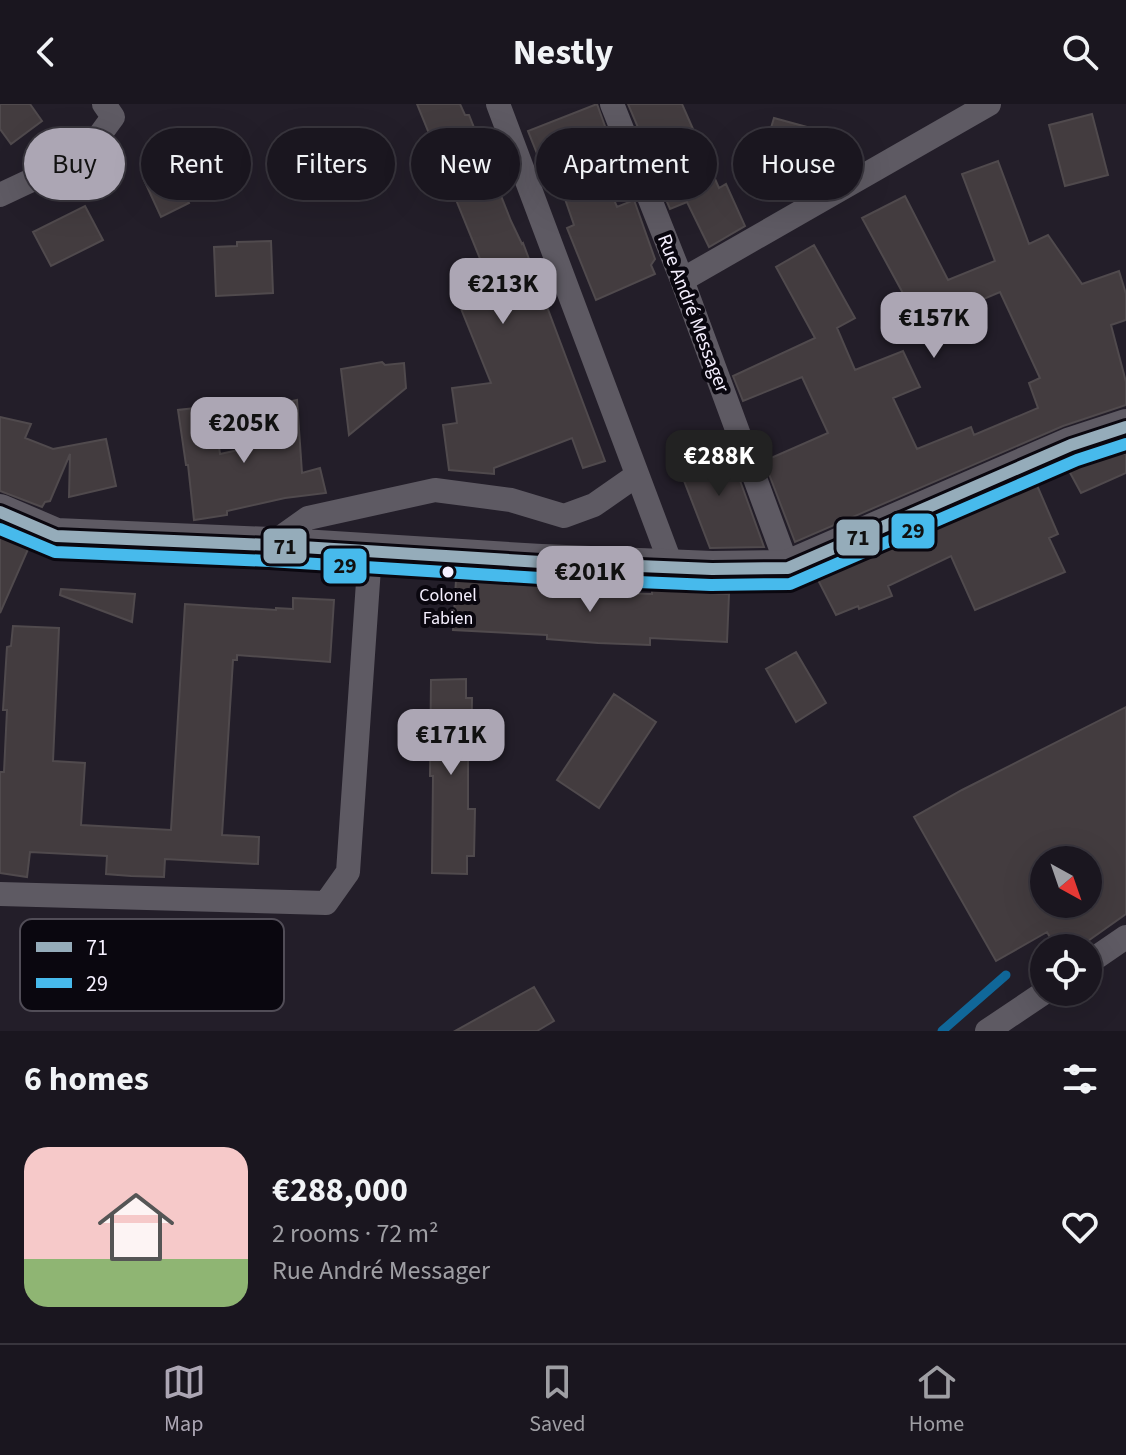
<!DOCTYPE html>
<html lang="en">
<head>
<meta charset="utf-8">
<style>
  :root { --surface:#1a161f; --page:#27232c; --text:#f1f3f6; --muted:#9f9fa4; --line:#38353d; --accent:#aca6b4 }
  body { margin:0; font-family:"Source Sans 3",sans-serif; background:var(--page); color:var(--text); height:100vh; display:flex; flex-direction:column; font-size:30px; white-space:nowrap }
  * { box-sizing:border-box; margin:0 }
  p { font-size:26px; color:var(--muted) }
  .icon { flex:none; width:44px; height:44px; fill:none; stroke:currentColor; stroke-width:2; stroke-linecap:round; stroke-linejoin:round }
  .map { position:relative; height:927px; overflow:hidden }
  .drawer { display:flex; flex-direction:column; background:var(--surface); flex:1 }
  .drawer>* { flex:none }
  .guide { position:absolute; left:24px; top:24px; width:1078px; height:72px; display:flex; gap:16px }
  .needle { width:52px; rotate:140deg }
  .fabs { position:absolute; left:1030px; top:742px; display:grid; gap:16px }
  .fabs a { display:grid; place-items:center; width:72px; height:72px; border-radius:50%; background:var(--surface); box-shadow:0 8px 32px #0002,0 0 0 2px var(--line); font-size:40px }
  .price { position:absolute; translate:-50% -68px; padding:0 18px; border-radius:16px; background:var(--accent); color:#111; font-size:26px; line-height:52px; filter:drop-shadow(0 2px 4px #0008) }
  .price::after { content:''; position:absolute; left:50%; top:48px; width:24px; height:18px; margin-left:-12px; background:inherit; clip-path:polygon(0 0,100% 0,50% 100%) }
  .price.active { background:#222; color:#fff }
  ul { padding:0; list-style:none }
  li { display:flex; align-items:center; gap:24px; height:200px; padding:0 24px }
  li span { display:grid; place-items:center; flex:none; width:224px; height:160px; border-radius:24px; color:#555 }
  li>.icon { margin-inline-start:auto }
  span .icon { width:96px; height:96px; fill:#fffc; stroke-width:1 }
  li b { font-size:34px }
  h2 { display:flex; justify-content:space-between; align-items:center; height:96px; padding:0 24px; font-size:34px }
  .tag { padding:0 28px; border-radius:36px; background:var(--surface); box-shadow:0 8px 32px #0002,0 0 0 2px var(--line); font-size:28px; line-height:72px }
  .tag.active { background:var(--accent); color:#111 }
  header { display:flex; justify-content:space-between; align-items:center; height:104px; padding:0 24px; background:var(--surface); font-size:36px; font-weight:700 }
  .tabs { display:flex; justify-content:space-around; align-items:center; height:112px; border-top:2px solid var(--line); background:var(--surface); font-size:22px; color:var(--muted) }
  .tabs a { display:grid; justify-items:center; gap:4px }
  .tabs .active { color:var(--accent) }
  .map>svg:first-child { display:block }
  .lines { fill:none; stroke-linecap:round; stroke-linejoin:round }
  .stream { stroke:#106799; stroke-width:9 }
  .building { fill:#433c3f; stroke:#504a4d; stroke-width:2; fill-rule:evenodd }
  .street { stroke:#5e5a63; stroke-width:24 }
  .secondary { stroke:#5e5a63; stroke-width:36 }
  .bus-1-casing { stroke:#0a070f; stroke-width:18 }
  .bus-2-casing { stroke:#0a070f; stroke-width:18 }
  .bus-1 { stroke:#95acba; stroke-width:12 }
  .bus-2 { stroke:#47baec; stroke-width:12 }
  .bus-dot { fill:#f6f0ff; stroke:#0a070f; stroke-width:3 }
  .labels { text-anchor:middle; stroke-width:8; stroke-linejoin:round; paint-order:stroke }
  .bus-label { font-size:18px; fill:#f6f0ff; stroke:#0a070f }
  .street-label { font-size:20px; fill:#f6f0ff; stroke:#0a070f }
  .key { fill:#0a070f; stroke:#514d57; stroke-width:2 }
  .key-label { font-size:22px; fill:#f6f0ff }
  .line-badge { stroke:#0a070f; stroke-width:3 }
  .pale-badge-label { font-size:22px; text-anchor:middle; font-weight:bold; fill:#111 }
</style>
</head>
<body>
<header><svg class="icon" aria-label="back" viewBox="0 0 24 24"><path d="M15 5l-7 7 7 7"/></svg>Nestly<svg class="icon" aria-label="search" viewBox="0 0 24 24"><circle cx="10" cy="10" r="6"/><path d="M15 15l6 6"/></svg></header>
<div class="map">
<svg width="1126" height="927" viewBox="0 0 1126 927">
  <rect width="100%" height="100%" fill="#231e29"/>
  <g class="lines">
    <path class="stream" d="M 942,927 L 1006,871"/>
  </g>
  <path class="building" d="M 0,0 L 30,0 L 42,17 L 11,40 L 0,25 Z
    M 417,0 L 460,0 L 465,11 L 469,11 L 511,117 L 522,140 L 523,139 L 605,357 L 583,364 L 572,334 L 494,364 L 494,370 L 449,366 L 443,321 L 457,319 L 452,284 L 491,279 L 451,180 L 483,162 Z
    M 597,0 L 606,25 L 588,32 L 617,103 L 634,96 L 655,155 L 651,161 L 655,170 L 596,196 L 567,124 L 574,121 L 557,72 L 547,49 L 538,52 L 528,27 Z
    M 628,0 L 682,0 L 719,84 L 726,80 L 745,122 L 709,143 L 687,98 L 670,105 L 661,84 L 670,80 L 646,31 L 642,33 Z
    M 1092,10 L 1108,71 L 1065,82 L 1049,21 Z
    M 774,14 L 818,26 L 807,60 L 802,63 L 799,73 L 764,64 L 767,54 L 763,50 Z
    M 202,48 L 219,80 L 187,95 L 189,99 L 161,113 L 144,76 Z
    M 998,57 L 1029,140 L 1048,131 L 1082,180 L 1119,167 L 1126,190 L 1126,216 L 1111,221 L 1126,278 L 1126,301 L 1063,322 L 795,438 L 764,357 L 828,329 L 802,273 L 743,297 L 733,272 L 815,234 L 776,163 L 814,141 L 855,214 L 837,224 L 855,266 L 903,247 L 920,283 L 893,294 L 917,345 L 971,323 L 974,331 L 1038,304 L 1029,279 L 1040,274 L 1000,188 L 896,232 L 882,202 L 905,193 L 862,114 L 905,92 L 948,176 L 995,157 L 962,70 Z
    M 85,102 L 103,136 L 51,162 L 33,128 Z
    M 271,137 L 273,189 L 216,192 L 214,143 L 237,142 L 237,138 Z
    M 382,258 L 385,261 L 404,259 L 406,284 L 349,331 L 341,265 Z
    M 297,296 L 302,369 L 320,364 L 326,389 L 285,394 L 227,407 L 227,411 L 194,416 L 188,361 L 186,361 L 178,306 L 213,302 L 220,350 L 275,338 L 273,301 Z
    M 0,313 L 31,320 L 25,334 L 53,345 L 106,335 L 116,382 L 69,393 L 70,350 L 50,397 L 45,398 L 42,403 L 0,387 Z
    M 725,335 L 764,443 L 710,444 L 676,356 Z
    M 1120,347 L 1126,351 L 1126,369 L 1081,389 L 1068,365 Z
    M 1036,379 L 1058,430 L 1049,434 L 1065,468 L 975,506 L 951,452 L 888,482 L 892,492 L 859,505 L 858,502 L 836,511 L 817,474 Z
    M 0,431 L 29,443 L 0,509 Z
    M 456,476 L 548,480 L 548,486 L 575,488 L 652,490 L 652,486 L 729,490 L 727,538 L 650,534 L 650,541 L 598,539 L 547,535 L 547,531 L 453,526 Z
    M 61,485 L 135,490 L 132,518 L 60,491 Z
    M 293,494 L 334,496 L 330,558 L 237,551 L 237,556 L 233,556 L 222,731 L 259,733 L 258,760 L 165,755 L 164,773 L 131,772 L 106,770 L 107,752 L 30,748 L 27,773 L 0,769 L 0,668 L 4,668 L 7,606 L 3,606 L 7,543 L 11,542 L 13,522 L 59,524 L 53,657 L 85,659 L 81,721 L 171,726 L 185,500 L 276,506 L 276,504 L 293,505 Z
    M 796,548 L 826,599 L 796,618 L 766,565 Z
    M 466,575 L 466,594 L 472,594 L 471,655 L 468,655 L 468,705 L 475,705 L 474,752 L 467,752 L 467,770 L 432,769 L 433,672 L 430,672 L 431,576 Z
    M 614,590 L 656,618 L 599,704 L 557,676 Z
    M 1126,603 L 1126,810 L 1078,844 L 1056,844 L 1047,828 L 996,857 L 914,713 L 962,686 ZM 1044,756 L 1088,756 L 1088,800 L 1044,800 Z
    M 534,883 L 554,917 L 537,927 L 455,927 Z"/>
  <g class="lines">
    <path class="street" d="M 498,0 L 672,463
      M 612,0 L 682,176 L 788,464
      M 0,91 L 85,51 L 113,13 L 104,0
      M 682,176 L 989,0
      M 270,441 L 308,414 L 435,386 L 511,396 L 564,412 L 594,401 L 637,371
      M 0,790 L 326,799 L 348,768 L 370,449
      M 1088,859 L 1126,833
      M 987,927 L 1045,888"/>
    <path class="secondary" d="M 0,408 L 56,432 L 270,441 L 541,458 L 712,465 L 788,464 L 1071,341 L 1126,323"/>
    <g class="bus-1-casing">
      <path id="bus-1" d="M 0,408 L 56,432 L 270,441 L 541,458 L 712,465 L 788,464 L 1071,341 L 1126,323"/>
    </g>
    <g class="bus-2-casing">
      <path id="bus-2" d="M 0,425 L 55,448 L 269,457 L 540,474 L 711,481 L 790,480 L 1077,356 L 1126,340"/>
    </g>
    <use href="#bus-1" class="bus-1"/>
    <use href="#bus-2" class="bus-2"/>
  </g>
  <circle class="bus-dot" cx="448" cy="468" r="7"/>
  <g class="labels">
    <g class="bus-label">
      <text x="448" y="497">Colonel<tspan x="448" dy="23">Fabien</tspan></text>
    </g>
    <g class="street-label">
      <text transform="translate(694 209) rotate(69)" y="7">Rue André Messager</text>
    </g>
  </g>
  <rect x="20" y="815" width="264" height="92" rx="12" class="key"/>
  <rect x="36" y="838" width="36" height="10" fill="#95acba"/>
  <rect x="36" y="874" width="36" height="10" fill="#47baec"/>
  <g class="key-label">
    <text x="86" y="851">71</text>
    <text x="86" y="887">29</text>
  </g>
  <g class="line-badge">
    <rect x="890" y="408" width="46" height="38" rx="8" fill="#47baec"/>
    <rect x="835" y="414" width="46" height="39" rx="8" fill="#95acba"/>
    <rect x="262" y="423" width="46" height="38" rx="8" fill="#95acba"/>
    <rect x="322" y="443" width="46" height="38" rx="8" fill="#47baec"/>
  </g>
  <g class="pale-badge-label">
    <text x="913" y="434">29</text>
    <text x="858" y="441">71</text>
    <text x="285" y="450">71</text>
    <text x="345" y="469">29</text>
  </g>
</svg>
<div class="fabs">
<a><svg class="needle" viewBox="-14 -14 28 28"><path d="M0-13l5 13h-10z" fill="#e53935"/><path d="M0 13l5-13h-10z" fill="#9f9fa4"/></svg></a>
<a><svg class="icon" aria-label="locate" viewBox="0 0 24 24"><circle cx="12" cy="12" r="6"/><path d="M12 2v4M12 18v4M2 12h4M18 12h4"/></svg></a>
</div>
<b class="price" style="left:503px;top:222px">€213K</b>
<b class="price" style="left:934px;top:256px">€157K</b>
<b class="price" style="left:244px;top:361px">€205K</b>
<b class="price active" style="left:719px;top:394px">€288K</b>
<b class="price" style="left:590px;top:510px">€201K</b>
<b class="price" style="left:451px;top:673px">€171K</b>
<div class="guide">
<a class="tag active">Buy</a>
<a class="tag">Rent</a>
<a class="tag">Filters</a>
<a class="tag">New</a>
<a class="tag">Apartment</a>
<a class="tag">House</a>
</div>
</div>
<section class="drawer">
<h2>6 homes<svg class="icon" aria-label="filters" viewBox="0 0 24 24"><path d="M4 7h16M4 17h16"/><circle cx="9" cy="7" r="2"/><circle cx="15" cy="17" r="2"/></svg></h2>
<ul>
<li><span style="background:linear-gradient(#f6c9c9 70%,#8fb573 0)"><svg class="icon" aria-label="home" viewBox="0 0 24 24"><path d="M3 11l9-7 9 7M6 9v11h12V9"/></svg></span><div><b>€288,000</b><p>2 rooms · 72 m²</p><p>Rue André Messager</p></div><svg class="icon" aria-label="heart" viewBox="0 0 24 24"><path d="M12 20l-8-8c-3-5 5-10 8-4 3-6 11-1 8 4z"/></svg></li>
</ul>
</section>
<nav class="tabs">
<a class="active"><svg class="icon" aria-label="map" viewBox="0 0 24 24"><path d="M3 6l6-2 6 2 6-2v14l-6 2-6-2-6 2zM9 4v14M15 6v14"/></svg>Map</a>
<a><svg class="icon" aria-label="saved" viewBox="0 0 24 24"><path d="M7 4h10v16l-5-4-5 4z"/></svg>Saved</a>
<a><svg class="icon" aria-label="home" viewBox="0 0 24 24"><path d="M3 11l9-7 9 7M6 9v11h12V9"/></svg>Home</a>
</nav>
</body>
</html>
